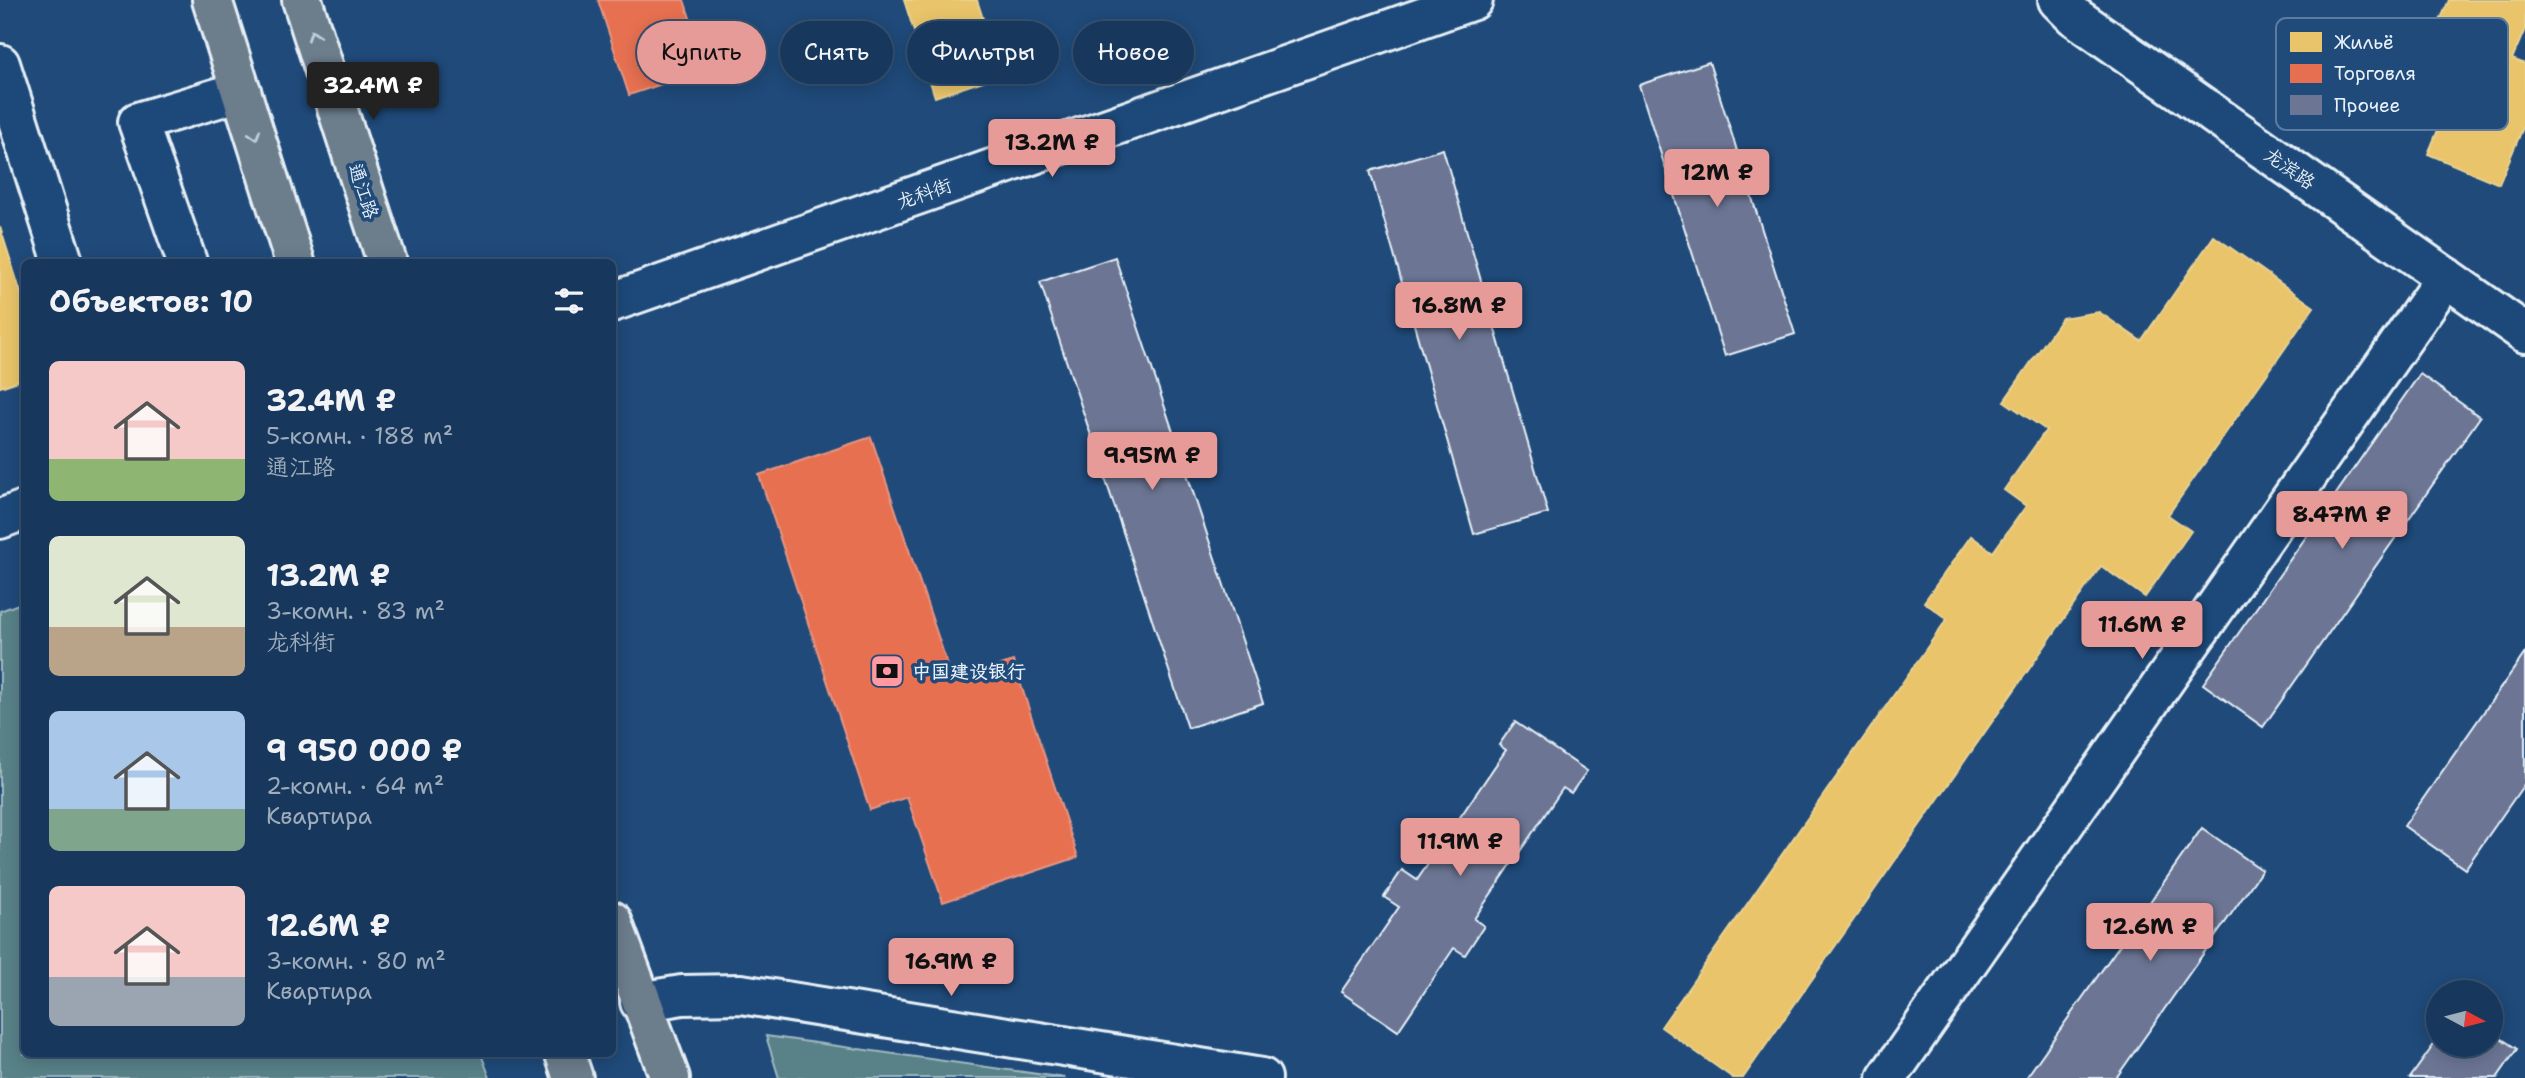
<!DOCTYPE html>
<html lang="ru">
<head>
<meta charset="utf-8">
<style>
  :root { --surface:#17385c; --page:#244365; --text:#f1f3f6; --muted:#9eacbb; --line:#365272; --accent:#e69b98 }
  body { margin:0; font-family:"Shantell Sans","LXGW WenKai TC",sans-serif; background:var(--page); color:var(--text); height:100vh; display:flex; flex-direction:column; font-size:26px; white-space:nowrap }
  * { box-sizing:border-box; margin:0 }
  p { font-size:23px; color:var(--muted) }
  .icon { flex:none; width:38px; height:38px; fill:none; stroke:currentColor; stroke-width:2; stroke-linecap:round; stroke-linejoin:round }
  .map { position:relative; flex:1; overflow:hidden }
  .details { position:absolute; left:21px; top:259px; width:595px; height:798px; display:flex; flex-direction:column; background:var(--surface); border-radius:10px; box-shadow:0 4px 18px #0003,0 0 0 2px var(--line) }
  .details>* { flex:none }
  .guide { position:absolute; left:637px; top:21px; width:665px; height:63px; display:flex; gap:14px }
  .needle { width:46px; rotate:97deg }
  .tools { position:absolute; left:2426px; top:980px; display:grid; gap:14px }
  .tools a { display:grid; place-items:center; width:77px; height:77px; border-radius:50%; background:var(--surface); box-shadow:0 4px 18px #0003,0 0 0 2px var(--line); font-size:35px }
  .price { position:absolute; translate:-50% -60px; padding:0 16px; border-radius:7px; background:var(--accent); color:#111; font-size:23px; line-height:46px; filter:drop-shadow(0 2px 4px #0008) }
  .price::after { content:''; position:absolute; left:50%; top:42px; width:21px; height:16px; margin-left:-10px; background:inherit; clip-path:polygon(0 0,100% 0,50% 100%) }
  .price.active { background:#222; color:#fff }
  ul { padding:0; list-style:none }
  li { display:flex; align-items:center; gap:21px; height:175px; padding:0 28px }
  li span { display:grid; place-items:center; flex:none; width:196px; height:140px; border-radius:10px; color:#555 }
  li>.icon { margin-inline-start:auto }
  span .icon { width:84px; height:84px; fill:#fffc; stroke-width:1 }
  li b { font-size:30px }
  h2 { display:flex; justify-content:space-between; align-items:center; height:84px; padding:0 28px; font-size:30px }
  .tag { padding:0 24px; border-radius:32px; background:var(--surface); box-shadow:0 4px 18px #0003,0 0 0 2px var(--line); font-size:24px; line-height:63px }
  .tag.active { background:var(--accent); color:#111 }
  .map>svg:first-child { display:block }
  .green { fill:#588188; stroke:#a0b9c0; stroke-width:2 }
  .homes { fill:#e9c46a; stroke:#e9d295; stroke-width:2 }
  .shops { fill:#e76f51; stroke:#e79683; stroke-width:2 }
  .building { fill:#6c7694; stroke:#e8f1f8; stroke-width:2 }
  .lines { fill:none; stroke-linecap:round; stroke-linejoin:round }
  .minor-casing { stroke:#e8f1f8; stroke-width:44 }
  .major-casing { stroke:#e8f1f8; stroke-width:44 }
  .minor { stroke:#1f4a7a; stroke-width:38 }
  .major { stroke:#6c7d8c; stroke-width:38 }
  .oneway { stroke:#c3ced8 }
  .labels { text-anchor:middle; stroke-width:7; stroke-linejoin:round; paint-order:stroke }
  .street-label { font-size:19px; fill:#e8f1f8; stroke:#1f4a7a }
  .poi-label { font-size:19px; font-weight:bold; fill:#e8f1f8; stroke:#1f4a7a; text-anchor:start }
  .key { fill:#1f4a7a; stroke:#5b7ca0; stroke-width:2 }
  .key-label { font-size:19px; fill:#e8f1f8 }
</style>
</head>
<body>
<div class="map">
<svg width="2525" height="1078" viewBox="0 0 2525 1078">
  <rect width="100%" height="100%" fill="#1f4a7a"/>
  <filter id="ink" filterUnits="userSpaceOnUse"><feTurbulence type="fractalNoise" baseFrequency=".0143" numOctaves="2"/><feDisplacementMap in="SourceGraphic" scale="14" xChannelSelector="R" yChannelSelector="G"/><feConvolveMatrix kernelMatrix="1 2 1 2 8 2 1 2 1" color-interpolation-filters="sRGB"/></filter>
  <g filter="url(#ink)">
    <path class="green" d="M 24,602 L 24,1054 L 481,1054 L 490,1078 L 0,1078 L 0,611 Z
      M 766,1036 L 1066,1078 L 779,1078 Z"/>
    <path class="homes" d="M 904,0 L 977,0 L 1001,75 L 935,97 Z
      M 2449,0 L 2525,0 L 2525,29 L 2512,59 L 2525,64 L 2525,123 L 2499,184 L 2428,154 L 2470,53 L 2433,37 Z
      M 0,227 L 24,303 L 24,379 L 0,387 Z
      M 2214,236 L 2314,307 L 2168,515 L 2191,531 L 2145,597 L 2101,566 L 1743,1078 L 1733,1078 L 1661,1027 L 1947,619 L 1924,602 L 1971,536 L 1993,552 L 2026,506 L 2004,490 L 2046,430 L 2004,401 L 2062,318 L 2099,312 L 2141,341 Z"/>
    <path class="shops" d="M 598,0 L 684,0 L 707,69 L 629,95 Z
      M 871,437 L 953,681 L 1013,661 L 1078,857 L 943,902 L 907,797 L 870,810 L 759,475 Z"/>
    <path class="building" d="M 1709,62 L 1795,334 L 1725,356 L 1639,85 Z
      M 1443,149 L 1548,513 L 1474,534 L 1370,171 Z
      M 1115,257 L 1263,703 L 1188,728 L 1040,282 Z
      M 2420,374 L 2480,417 L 2263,727 L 2203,684 Z
      M 2525,653 L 2525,783 L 2465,869 L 2404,826 Z
      M 1515,722 L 1587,771 L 1571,793 L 1563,788 L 1474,919 L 1484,926 L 1465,955 L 1454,948 L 1398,1031 L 1341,992 L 1399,907 L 1384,897 L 1402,870 L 1417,880 L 1506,750 L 1499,745 Z
      M 2202,828 L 2262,870 L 2116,1078 L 2026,1078 Z
      M 2490,1031 L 2517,1049 L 2497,1078 L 2410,1078 L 2438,1039 L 2438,1045 L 2490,1045 Z"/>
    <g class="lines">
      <g class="minor-casing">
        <path id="minor" d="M 2058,0 L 2074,16 L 2525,333
          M 0,64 L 63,262
          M 187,262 L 138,122 L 241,91
          M 612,302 L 1473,0
          M 0,519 L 24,510
          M 640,1002 L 682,995 L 741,994 L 1262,1078
          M 1887,1078 L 2446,277"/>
      </g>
      <g class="major-casing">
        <path id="major" d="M 212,0 L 295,262
          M 302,0 L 387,262
          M 612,921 L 670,1078
          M 565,1054 L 573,1078"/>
      </g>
      <use href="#minor" class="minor"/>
      <use href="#major" class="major"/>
    </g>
    <defs><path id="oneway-chevron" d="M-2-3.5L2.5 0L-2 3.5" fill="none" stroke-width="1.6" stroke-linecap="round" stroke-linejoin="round" transform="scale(1.75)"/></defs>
    <g class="oneway">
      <use href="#oneway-chevron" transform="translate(313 35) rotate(-108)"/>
      <use href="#oneway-chevron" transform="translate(255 135) rotate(73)"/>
    </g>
  </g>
  <defs>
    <g id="bank-square" transform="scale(1.75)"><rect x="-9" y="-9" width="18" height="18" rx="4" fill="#ff9aa2" stroke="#1f4a7a"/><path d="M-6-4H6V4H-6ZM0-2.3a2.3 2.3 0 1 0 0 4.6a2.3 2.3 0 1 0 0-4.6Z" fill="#111"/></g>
  </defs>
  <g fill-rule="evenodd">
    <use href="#bank-square" x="887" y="671"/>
  </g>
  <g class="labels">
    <g class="street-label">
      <text transform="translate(2290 168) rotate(35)" y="7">龙滨路</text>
      <text transform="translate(364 191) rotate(72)" y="7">通江路</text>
      <text transform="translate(924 193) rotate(-19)" y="7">龙科街</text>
    </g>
    <g class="poi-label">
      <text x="912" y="678">中国建设银行</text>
    </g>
  </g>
  <rect x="2276" y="18" width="232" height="112" rx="10" class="key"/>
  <rect x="2290" y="32" width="32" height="20" fill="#e9c46a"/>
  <rect x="2290" y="64" width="32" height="19" fill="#e76f51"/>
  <rect x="2290" y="95" width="32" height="20" fill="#6c7694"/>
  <g class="key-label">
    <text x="2334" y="49">Жильё</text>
    <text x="2334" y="80">Торговля</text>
    <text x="2334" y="112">Прочее</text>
  </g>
</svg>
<div class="tools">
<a><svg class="needle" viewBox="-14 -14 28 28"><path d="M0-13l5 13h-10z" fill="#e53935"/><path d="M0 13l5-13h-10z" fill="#9eacbb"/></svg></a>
</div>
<b class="price active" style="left:373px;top:122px">32.4M ₽</b>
<b class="price" style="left:1052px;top:179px">13.2M ₽</b>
<b class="price" style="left:1717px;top:209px">12M ₽</b>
<b class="price" style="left:1459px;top:342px">16.8M ₽</b>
<b class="price" style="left:1152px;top:492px">9.95M ₽</b>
<b class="price" style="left:2342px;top:551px">8.47M ₽</b>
<b class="price" style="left:2142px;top:661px">11.6M ₽</b>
<b class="price" style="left:1460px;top:878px">11.9M ₽</b>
<b class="price" style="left:2150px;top:963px">12.6M ₽</b>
<b class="price" style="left:951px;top:998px">16.9M ₽</b>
<div class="guide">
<a class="tag active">Купить</a>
<a class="tag">Снять</a>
<a class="tag">Фильтры</a>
<a class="tag">Новое</a>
</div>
<section class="details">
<h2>Объектов: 10<svg class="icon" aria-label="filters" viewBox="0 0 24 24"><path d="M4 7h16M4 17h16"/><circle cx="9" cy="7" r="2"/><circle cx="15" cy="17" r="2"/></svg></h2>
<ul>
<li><span style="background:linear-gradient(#f6c9c9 70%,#8fb573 0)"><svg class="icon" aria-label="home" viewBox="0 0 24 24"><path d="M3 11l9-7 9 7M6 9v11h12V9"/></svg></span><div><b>32.4M ₽</b><p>5-комн. · 188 m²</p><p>通江路</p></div></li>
<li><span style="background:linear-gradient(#dfe7d0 65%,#b9a48a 0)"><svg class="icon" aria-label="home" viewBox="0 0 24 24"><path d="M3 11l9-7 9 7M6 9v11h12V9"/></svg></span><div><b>13.2M ₽</b><p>3-комн. · 83 m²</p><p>龙科街</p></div></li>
<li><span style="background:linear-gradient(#a9c7e8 70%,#7fa58c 0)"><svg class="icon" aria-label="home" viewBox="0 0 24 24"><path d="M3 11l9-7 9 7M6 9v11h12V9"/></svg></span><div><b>9 950 000 ₽</b><p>2-комн. · 64 m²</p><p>Квартира</p></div></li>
<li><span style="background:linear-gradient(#f6c9c9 65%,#9aa5b1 0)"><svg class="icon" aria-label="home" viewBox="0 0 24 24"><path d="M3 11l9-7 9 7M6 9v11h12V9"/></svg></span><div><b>12.6M ₽</b><p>3-комн. · 80 m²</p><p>Квартира</p></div></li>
</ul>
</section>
</div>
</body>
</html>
